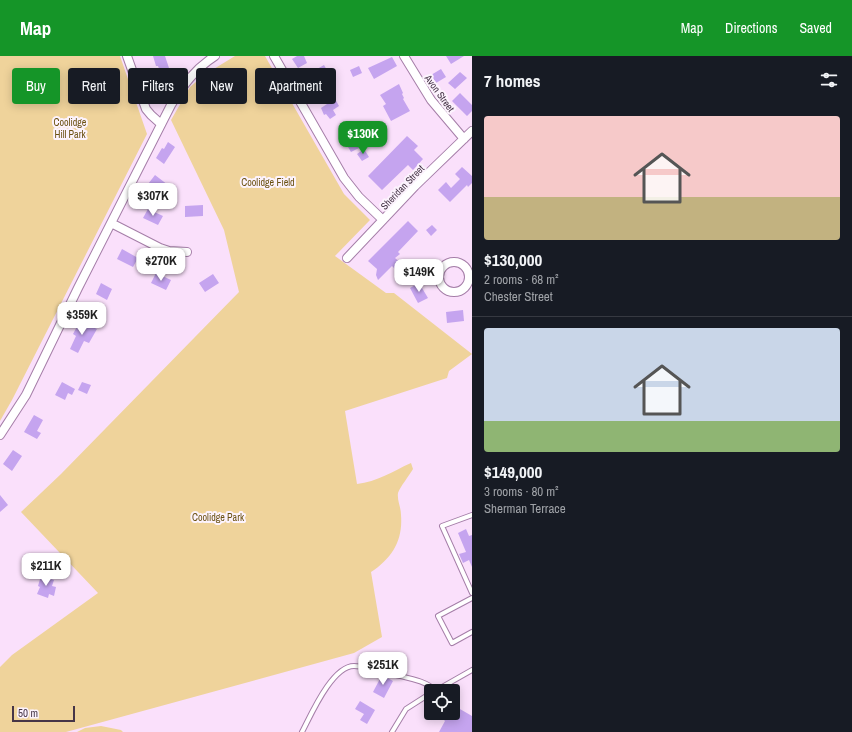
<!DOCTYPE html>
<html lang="en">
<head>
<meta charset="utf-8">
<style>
  :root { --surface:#171b24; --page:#20242c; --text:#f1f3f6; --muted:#9ea1a6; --line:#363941; --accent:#159528 }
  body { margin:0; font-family:"Archivo Narrow",sans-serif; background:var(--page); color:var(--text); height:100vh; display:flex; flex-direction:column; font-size:15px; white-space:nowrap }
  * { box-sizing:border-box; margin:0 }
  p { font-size:13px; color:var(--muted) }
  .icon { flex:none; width:22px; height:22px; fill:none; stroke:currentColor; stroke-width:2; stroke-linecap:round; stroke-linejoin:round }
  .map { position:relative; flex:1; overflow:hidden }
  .panel { display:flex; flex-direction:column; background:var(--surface); width:380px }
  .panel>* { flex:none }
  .guide { position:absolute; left:12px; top:12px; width:380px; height:36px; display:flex; gap:8px }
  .controls { position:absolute; left:424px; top:628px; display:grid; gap:8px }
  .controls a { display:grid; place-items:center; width:36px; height:36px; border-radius:4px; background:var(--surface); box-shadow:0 2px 10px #0003; font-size:20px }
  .scale { position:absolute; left:12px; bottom:10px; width:63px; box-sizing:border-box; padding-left:4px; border:2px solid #463547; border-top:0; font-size:11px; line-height:14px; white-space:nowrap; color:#463547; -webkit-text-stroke:3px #fcf3fd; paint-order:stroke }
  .price { position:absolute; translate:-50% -34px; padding:0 9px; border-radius:8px; background:#fff; color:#222; font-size:13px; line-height:26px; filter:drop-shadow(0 1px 2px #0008) }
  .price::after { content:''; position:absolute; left:50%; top:24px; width:12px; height:9px; margin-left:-6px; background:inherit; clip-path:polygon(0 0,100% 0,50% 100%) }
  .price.current { background:var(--accent); color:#fff }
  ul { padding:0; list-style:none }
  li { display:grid; align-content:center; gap:8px; height:212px; padding:0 12px }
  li+li { border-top:1px solid var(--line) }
  li span { display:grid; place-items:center; height:124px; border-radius:4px; color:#555 }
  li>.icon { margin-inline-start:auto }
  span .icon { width:72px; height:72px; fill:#fffc; stroke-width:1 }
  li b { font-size:17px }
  h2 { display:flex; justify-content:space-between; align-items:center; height:48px; padding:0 12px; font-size:17px }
  .chip { padding:0 14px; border-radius:4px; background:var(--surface); box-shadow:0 2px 10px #0003; font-size:14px; line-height:36px }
  .chip.current { background:var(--accent); color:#fff }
  header { display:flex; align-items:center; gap:24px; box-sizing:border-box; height:56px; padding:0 20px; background:var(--accent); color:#fff }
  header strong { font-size:19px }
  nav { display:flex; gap:22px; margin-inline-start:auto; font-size:14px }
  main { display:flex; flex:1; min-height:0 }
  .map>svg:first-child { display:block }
  .green { fill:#efd39b }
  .building { fill:#c5a4ef }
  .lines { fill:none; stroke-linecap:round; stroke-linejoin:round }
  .service-casing { stroke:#a57ea8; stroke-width:6 }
  .minor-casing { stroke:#a57ea8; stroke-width:10 }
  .service { stroke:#fff; stroke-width:4 }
  .minor { stroke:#fff; stroke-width:8 }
  .labels { text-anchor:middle; stroke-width:4; stroke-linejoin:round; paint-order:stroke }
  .street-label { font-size:10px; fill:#463547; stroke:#fcf3fd }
  .park-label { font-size:10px; fill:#6a5010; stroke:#fcf3fd }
</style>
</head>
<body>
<header>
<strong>Map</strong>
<nav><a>Map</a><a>Directions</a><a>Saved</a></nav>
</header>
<main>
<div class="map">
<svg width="472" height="676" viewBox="0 0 472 676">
  <rect width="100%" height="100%" fill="#fae0fb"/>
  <path class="green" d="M 0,0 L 120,0 L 147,78 L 12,344 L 0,365 Z
    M 235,0 L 265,0 L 344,138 L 370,164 L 335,200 L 386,237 L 394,237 L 472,298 L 449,315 L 447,322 L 345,355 L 357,428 C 377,426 393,415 411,407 L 413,413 C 409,420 400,431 398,437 C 397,445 401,451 401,459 C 403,485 392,502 371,516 L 382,581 L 354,597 L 66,676 L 0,676 L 0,611 L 12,599 L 98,537 L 21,456 L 61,418 L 239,236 L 224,174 L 171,64 L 190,31 L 204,19 Z
    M 101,670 L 121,674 L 123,676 L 77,676 L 85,672 Z"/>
  <path class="building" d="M 153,0 L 165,0 L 171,18 L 162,21 L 158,10 L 156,10 Z
    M 297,0 L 304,0 L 307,7 L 298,12 L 292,3 Z
    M 446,0 L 464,0 L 451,8 Z
    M 392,1 L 397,10 L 374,23 L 368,12 Z
    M 324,9 L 336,30 L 330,34 L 339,50 L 333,54 L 336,59 L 330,63 L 326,58 L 324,59 L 321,52 L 327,48 L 310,17 Z
    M 359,10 L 362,17 L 353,21 L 350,14 Z
    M 441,13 L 446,21 L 436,27 L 431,19 Z
    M 460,16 L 467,22 L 455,33 L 448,27 Z
    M 399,28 L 403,37 L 402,38 L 404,42 L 403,43 L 410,55 L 391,65 L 383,50 L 386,48 L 380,39 Z
    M 460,37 L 472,49 L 472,55 L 467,60 L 452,45 Z
    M 407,80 L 418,90 L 414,94 L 423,103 L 413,114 L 408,109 L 382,134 L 368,120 Z
    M 353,82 L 359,92 L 351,96 L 345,86 Z
    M 168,86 L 175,91 L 164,108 L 156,102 L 162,92 L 164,93 Z
    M 364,93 L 369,101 L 362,105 L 357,98 Z
    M 462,111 L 472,120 L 472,127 L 468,131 L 467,129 L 450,146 L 438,134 L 446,126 L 451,132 L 460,123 L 455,118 Z
    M 155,119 L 168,129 L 159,142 L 145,132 Z
    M 203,149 L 203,160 L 185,161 L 185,150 Z
    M 148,153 L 163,160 L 158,169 L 143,162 Z
    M 408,165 L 418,175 L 398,196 L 400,198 L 395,202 L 402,208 L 396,214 L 392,210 L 378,224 L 376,219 L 377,213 L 368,205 Z
    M 432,169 L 437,174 L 431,180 L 426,174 Z
    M 122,193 L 138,202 L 133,211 L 117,203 Z
    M 156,217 L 171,224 L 166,234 L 151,227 Z
    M 213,218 L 219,227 L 205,236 L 199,227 Z
    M 101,227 L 112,233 L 107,244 L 96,238 Z
    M 419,227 L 428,242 L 418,247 L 410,232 Z
    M 463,254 L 464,265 L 447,267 L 446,256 Z
    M 80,265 L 97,273 L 89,287 L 84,285 L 78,297 L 70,293 L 76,280 L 73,278 Z
    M 62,326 L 75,333 L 72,339 L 68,337 L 65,344 L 55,339 Z
    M 82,326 L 91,329 L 87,338 L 78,334 Z
    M 34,359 L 43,364 L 37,375 L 41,377 L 37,383 L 24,376 Z
    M 13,394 L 22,400 L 12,415 L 3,408 Z
    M 0,439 L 8,449 L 0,456 Z
    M 466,473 L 469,480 L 472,479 L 472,511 L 469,504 L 463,507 L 459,498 L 466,496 L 458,477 Z
    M 40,505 L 51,509 L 48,520 L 36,516 Z
    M 41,520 L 54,524 L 52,530 L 56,531 L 54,540 L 49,538 L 48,542 L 37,538 L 40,531 L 38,530 Z
    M 382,619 L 393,625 L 384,642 L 373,636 Z
    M 360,645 L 375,654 L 367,668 L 360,664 L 364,658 L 355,653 Z
    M 453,649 L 472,660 L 472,676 L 439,676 L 445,665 L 443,663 L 446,657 L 453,657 Z"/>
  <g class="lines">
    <g class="service-casing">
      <path id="service" d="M 472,459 L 442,470 L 472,537
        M 472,542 L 438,560 L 452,587 L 472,576
        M 435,635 L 472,614
        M 302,676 C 311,659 332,610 354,610 C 366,610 384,616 396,619 C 408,622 427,625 436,635
        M 392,676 L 406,653 L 431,637"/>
    </g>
    <g class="minor-casing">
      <path id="minor" d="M 127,0 L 146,53 L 151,59 L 161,68
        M 274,0 L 344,122 L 359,141 L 383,164
        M 404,0 L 431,44 L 464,83
        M 111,167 L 160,192 L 169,195 L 187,196
        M 347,202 L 415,130 L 472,75
        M439 221a15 15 0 1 1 30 0a15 15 0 1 1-30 0Z
        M 0,379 L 26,339 L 78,232 L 171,49 C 183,29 195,13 215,0"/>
    </g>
    <use href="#service" class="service"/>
    <use href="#minor" class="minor"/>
  </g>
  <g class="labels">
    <g class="street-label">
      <text transform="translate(440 37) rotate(54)" y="4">Avon Street</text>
      <text transform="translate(402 131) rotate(-46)" y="4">Sheridan Street</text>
    </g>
    <g class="park-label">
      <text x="70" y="70">Coolidge<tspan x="70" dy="12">Hill Park</tspan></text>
      <text x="268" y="130">Coolidge Field</text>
      <text x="218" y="465">Coolidge Park</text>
    </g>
  </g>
</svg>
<div class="controls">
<a><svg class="icon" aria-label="locate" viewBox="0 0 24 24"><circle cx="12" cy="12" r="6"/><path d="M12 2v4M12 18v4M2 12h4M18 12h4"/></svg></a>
</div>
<div class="scale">50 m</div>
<b class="price current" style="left:363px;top:99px">$130K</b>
<b class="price" style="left:153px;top:161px">$307K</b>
<b class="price" style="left:161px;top:226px">$270K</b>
<b class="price" style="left:419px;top:237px">$149K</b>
<b class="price" style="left:82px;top:280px">$359K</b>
<b class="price" style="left:46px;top:531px">$211K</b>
<b class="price" style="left:383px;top:630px">$251K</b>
<div class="guide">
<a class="chip current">Buy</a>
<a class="chip">Rent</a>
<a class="chip">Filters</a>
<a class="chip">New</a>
<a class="chip">Apartment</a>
</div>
</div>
<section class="panel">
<h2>7 homes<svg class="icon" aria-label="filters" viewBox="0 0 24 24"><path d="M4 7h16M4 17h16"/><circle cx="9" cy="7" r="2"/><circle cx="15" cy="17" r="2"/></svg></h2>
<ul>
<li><span style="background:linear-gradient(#f6c9c9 65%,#c2b280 0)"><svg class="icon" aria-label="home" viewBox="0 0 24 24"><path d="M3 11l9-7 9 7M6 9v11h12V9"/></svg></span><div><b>$130,000</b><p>2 rooms · 68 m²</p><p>Chester Street</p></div></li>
<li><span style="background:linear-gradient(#c9d6e8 75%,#8fb573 0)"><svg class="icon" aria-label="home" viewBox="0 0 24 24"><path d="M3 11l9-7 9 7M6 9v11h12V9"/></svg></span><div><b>$149,000</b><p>3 rooms · 80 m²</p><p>Sherman Terrace</p></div></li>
</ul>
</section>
</main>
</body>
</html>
